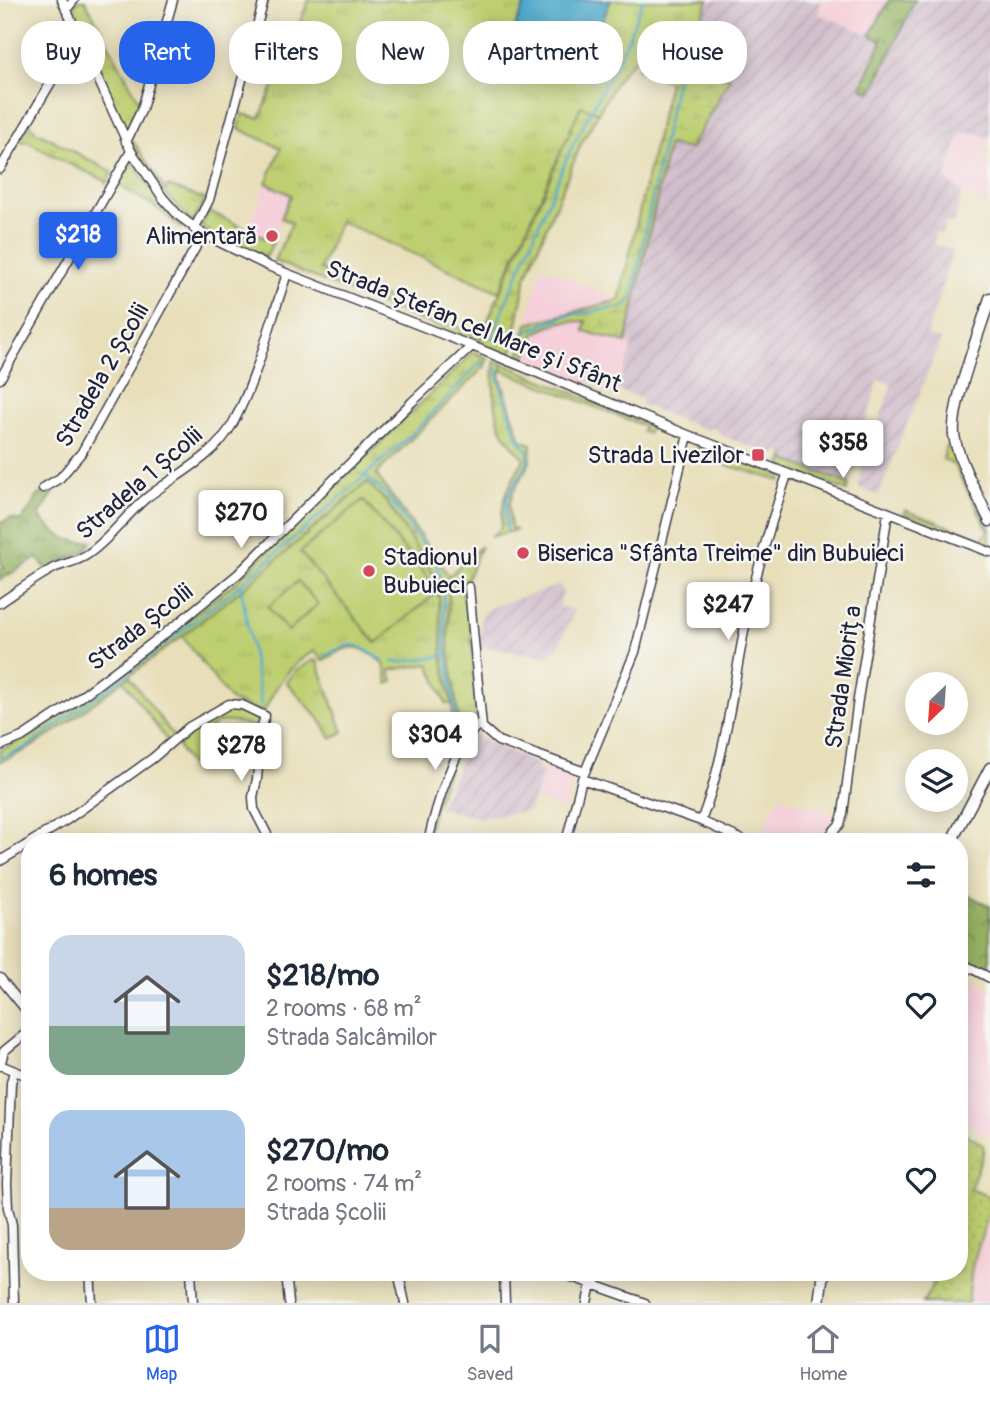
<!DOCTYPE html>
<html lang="en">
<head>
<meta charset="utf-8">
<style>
  :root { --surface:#fff; --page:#f6f6f7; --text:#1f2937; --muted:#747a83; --line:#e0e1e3; --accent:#2563eb }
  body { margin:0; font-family:Pangolin,sans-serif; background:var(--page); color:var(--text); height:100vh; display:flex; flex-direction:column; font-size:26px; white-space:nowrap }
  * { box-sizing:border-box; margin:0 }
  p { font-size:23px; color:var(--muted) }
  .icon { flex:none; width:38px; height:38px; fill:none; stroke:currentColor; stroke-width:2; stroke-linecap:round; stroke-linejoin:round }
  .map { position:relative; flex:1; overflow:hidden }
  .side { position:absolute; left:21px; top:833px; width:947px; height:448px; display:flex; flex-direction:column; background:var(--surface); border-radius:28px; box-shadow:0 4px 18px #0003 }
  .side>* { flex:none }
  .banner { position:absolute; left:21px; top:21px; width:948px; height:63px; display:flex; gap:14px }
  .needle { width:46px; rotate:205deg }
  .buttons { position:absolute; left:905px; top:672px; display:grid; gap:14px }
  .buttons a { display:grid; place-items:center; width:63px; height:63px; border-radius:50%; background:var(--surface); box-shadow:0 4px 18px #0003; font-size:35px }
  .price { position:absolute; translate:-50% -60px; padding:0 16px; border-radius:7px; background:#fff; color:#222; font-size:23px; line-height:46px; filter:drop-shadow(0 2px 4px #0008) }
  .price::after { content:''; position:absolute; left:50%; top:42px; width:21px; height:16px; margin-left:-10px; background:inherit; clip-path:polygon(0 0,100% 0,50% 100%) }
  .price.current { background:var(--accent); color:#fff }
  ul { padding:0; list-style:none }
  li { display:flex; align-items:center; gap:21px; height:175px; padding:0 28px }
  li span { display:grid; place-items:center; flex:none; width:196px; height:140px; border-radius:21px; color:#555 }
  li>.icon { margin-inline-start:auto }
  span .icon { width:84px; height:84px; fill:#fffc; stroke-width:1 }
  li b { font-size:30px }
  h2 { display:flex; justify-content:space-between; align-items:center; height:84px; padding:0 28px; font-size:30px }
  .pill { padding:0 24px; border-radius:28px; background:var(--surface); box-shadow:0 4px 18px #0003; font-size:24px; line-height:63px }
  .pill.current { background:var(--accent); color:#fff }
  .tabs { display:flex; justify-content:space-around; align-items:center; height:98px; border-top:2px solid var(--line); background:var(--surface); font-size:19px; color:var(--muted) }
  .tabs a { display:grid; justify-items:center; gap:4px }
  .tabs .current { color:var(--accent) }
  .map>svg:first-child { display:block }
  .built { fill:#f5cfd9 }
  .industrial { fill:url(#industrial-furrows) }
  .grass { fill:url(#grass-tufts); stroke:#707856; stroke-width:2 }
  .forest { fill:url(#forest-crowns); stroke:#5c6a4f; stroke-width:2 }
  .wetland { fill:url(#wetland-marsh); stroke:#707856; stroke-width:2 }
  .garden { fill:url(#garden-dots); stroke:#707856; stroke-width:2 }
  .pitch { fill:#becf71; stroke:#707856; stroke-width:2 }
  .water { fill:#4da8cb; stroke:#386583; stroke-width:2 }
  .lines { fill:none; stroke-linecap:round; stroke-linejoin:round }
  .stream { stroke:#4da8cb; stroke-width:2.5 }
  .minor-casing { stroke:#403e4e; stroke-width:11 }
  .tertiary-casing { stroke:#403e4e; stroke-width:13 }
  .minor { stroke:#fff; stroke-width:8 }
  .tertiary { stroke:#fff; stroke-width:10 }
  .poi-dot { fill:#d1495b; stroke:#f6f6f2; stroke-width:2.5 }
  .labels { text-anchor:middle; stroke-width:5; stroke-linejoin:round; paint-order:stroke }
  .poi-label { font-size:24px; fill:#22223b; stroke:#f6f6f2; text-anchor:end }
  .street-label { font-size:24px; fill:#22223b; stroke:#f6f6f2 }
</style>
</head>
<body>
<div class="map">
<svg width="990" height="1303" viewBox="0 0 990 1303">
  <defs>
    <pattern id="industrial-furrows" width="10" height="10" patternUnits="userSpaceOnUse" patternTransform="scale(1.75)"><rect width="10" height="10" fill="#d1bdcb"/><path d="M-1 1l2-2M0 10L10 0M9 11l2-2" fill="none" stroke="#b3a2af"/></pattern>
    <pattern id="grass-tufts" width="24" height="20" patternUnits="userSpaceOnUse" patternTransform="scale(1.75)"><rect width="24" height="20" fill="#becf71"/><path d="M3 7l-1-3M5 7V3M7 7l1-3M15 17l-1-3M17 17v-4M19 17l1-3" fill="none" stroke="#a3b163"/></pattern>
    <pattern id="forest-crowns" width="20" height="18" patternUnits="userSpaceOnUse" patternTransform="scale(1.75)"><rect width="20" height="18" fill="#96b263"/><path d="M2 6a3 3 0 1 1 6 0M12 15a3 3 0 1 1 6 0" fill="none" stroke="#7a9053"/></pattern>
    <pattern id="wetland-marsh" width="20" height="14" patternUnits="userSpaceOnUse" patternTransform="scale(1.75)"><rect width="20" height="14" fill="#becf71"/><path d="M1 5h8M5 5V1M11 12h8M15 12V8" fill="none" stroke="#a3b163"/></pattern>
    <pattern id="garden-dots" width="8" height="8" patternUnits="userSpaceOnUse" patternTransform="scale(1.75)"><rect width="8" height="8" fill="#becf71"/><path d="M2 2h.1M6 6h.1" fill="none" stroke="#a3b163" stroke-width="1.8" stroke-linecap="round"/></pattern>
  </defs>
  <rect width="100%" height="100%" fill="#f6f6f2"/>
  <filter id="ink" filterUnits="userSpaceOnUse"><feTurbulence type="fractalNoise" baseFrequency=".0143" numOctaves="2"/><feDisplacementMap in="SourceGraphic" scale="14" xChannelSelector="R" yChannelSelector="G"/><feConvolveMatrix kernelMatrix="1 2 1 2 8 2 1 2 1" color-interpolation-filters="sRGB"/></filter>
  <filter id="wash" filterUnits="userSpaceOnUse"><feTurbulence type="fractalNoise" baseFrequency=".00686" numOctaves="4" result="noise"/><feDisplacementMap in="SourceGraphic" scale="28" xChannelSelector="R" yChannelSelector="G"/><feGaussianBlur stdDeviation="1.57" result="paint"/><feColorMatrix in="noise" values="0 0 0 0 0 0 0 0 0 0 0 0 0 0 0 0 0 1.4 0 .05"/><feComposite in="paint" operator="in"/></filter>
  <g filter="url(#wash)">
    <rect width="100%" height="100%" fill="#e8dfba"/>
    <path class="built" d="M 820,0 L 889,0 L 870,35 L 819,14 Z
      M 972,132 L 990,138 L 983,161 L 990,165 L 990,194 L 986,204 L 958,191 L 945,179 L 961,133 Z
      M 266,183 L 291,195 L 273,242 L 247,230 Z
      M 541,266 L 619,300 L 527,324 Z
      M 586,321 L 584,331 L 632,345 L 616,394 L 525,356 L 535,333 L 560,322 Z
      M 545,768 L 573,779 L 565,811 L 533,798 Z
      M 780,796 L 837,816 L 837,821 L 821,842 L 778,842 L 761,832 Z
      M 959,972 L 990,988 L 990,1136 L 959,1121 Z
      M 990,1209 L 990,1303 L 968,1303 L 972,1267 Z"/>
    <path class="industrial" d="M 708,0 L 820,0 L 819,14 L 882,40 L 861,87 L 871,92 L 915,0 L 990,0 L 990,138 L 972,132 L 961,133 L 945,179 L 962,192 L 954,224 L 946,222 L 942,234 L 935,232 L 933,244 L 953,250 L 927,335 L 941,340 L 878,496 L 860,488 L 859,483 L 861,471 L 892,384 L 878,380 L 857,456 L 851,454 L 849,460 L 855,462 L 849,484 L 786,460 L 785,455 L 778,451 L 773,455 L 721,435 L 718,431 L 711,427 L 707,430 L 640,404 L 642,399 L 618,390 L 632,345 L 626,343 L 668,145 L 730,79 L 685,61 Z
      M 560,585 L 563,592 L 559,606 L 575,610 L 558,647 L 545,657 L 479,646 L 482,615 L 489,608 Z
      M 473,734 L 539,765 L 537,769 L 544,774 L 528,811 L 480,818 L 439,808 Z"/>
    <path class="grass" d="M 77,0 L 85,0 L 140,103 L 126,134 L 73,13 Z
      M 309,0 L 708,0 L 690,52 C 628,49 627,64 598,113 L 581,106 L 499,292 L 340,221 L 320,269 L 480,337 L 478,343 L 274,261 L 292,223 L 281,218 L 291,195 L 266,183 L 281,148 L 239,129 L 242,114 L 260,118 Z
      M 29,123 L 34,130 L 112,172 L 106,184 L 104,180 L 63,161 L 27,141 L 23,142 L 20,140 Z
      M 132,140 L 166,190 L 168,186 L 205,199 L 193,223 L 161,189 L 131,145 Z
      M 130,159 L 154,193 L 182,225 L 181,228 L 157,208 L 115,183 Z
      M 209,211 L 273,242 L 266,258 L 229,243 L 201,227 Z
      M 503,364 L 679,437 L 682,442 L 676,465 L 672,466 L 676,438 L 650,427 L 647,433 L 642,431 L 644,426 L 501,370 Z
      M 702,446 L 782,476 L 781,481 L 692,455 L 695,448 Z
      M 946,446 L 951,448 L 990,529 L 990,542 L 981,545 L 904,514 L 905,510 L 983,539 L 988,530 L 955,466 L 943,459 Z
      M 785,455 L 786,460 L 849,484 L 847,491 L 781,466 Z
      M 367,482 L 386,501 L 438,581 L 443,660 L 452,704 L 446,704 L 429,664 L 390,670 L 393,682 L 388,684 L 384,664 C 355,641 352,644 322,661 L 315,651 C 291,662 274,688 264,712 L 231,701 L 182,636 L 245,587 Z
      M 481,546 L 462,591 L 471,629 L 476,717 L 461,737 L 448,642 L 449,576 Z
      M 313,660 L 317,661 L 343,732 L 331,738 L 318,717 L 287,683 L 294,672 Z
      M 129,676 L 174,737 L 168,742 L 123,680 Z
      M 237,706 C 247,711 258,715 259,728 C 249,725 230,720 220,722 C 204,726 195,757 193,770 L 177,745 C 191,729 214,708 237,706 Z"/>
    <path class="forest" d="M 889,0 L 915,0 L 872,92 L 861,88 L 882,41 L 870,35 Z
      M 56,489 L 39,516 C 54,534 67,544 92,541 L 85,551 L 47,569 L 37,558 L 0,580 L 0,570 L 4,568 L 0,561 L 0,523 L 11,518 L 20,521 L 29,511 L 38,495 Z
      M 959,891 L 990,906 L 990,973 L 959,958 Z"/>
    <path class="wetland" d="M 670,58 L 685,61 L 730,78 L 690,149 L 668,145 L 626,343 L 584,331 L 586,321 L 560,322 L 535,333 L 524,361 L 519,359 L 527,324 L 619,300 L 669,82 L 637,68 L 650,60 Z
      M 581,106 L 598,113 L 581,144 L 526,277 L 511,355 L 478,343 Z
      M 474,352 L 488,358 L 484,367 L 376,474 L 449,576 L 448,642 L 461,737 L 454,736 L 453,733 L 452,704 L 443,660 L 438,581 L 386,501 L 367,482 L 245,587 L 182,636 L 62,727 L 28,749 L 0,762 L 0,750 L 35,734 L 117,675 L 237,581 Z
      M 495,361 L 503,364 L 500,376 L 521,440 L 531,444 L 530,462 L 513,492 L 509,506 L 511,528 L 516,530 L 490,537 L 501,528 C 502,496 509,486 524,459 C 517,450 508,441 503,432 C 495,416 491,378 495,361 Z"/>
    <path class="garden" d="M 454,736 L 461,737 L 434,808 L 425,842 L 420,842 L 428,807 Z
      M 959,1129 L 983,1145 L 984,1151 L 970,1189 L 990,1197 L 990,1209 L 972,1267 L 968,1303 L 923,1303 L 939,1272 L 959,1272 Z"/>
    <path class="pitch" d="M 363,500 L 439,591 L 376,643 L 300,552 Z
      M 298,581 L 318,604 L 288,631 L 268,607 Z"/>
    <path class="water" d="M 526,0 L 611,0 L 587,59 L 514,29 Z"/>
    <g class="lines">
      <path class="stream" d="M 526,332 L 564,316 L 626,306 L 632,297 L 679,65
        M 491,338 L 569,153 L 625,46 L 643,0
        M 491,338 L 513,334
        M 496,367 C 502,390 508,414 517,436 C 521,445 530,447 528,459 C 527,471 515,481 510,492 C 504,504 506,517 507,530
        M 365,476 L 386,494 L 436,563 L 443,586 L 445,643 L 458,730 L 430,809 L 422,842
        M 241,587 L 261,704
        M 325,656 C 356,639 353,643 382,660
        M 392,662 L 403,662 L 447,655
        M 0,758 L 27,747 L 113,684 L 238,587 L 411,435 L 482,361"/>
    </g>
  </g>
  <g filter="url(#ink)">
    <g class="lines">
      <g class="minor-casing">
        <path id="minor" d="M 62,0 L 131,151 L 163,198 L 178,215 L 203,234 L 268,266 L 472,346 L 688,435 L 990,552
          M 66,10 L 74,0
          M 126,142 L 142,109 L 173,0
          M 0,169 L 60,67 L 73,54 L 83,49
          M 194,229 L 209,200 L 264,0
          M 0,379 L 131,151
          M 43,488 L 60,478 L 82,452 L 203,234
          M 469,587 L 482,727 L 498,741 L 585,772
          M 0,603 C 18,591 35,578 54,568 C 65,563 77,562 88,554 C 110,539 125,516 145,499 C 175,475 214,458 233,423 C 258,377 270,322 287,274
          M 0,746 L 22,737 L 69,706 L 176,625 L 238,574 L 412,402 L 472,346
          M 582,779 L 701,821 L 747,842
          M 701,821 C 724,763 733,687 745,626 C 755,575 770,525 787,475
          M 31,842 L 68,819 L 153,758 L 189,727 L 229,704 L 242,705 L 265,716 L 262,726 L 257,779 L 253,797 L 254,809 L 271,842
          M 428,842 C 436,806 453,748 480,723
          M 566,842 L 582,779 L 635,652 L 688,435
          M 824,842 L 840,824 L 843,814 L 858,699 L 888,513
          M 0,861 L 30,843
          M 959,962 L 990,978
          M 0,978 L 30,1015
          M 0,1065 L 30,1077
          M 0,1066 L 4,1051 L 30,1030
          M 14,1071 L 11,1083 L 7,1184 L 8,1208 L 12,1225 L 14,1303
          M 90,1272 L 92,1303
          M 191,1272 L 193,1303
          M 286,1272 L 289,1303
          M 398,1272 L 405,1303
          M 504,1272 L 505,1303
          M 558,1272 L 645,1303
          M 587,1303 L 591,1283"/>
      </g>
      <g class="tertiary-casing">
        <path id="tertiary" d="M 990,298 C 980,331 951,404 954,435 C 957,458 979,498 990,521
          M 951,842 L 990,768
          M 819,1303 L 823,1272"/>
      </g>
      <use href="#minor" class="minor"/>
      <use href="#tertiary" class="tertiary"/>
    </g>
  </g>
  <g class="poi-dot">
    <circle cx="272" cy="236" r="7"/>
    <rect x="751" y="448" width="14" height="14" rx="3.5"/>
    <circle cx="523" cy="553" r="7"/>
    <circle cx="369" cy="571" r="7"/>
  </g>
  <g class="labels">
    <g class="poi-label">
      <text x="258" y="244">Alimentară</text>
      <text x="744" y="463">Strada Livezilor</text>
      <text x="537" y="561" text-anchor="start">Biserica "Sfânta Treime" din Bubuieci</text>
      <text x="383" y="565" text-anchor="start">Stadionul<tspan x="383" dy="28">Bubuieci</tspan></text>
    </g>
    <g class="street-label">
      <text transform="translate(474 326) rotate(22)" y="8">Strada Ștefan cel Mare și Sfânt</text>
      <text transform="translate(102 375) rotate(-60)" y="8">Stradela 2 Școlii</text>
      <text transform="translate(139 483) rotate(-41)" y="8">Stradela 1 Școlii</text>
      <text transform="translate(140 627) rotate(-38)" y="8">Strada Școlii</text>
      <text transform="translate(843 677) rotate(-82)" y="8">Strada Miorița</text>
    </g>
  </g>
</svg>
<div class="buttons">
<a><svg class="needle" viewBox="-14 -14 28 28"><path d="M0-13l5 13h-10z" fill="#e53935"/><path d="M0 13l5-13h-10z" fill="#747a83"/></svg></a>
<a><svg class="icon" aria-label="layers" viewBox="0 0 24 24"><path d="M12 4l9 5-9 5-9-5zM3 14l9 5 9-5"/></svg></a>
</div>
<b class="price current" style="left:78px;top:272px">$218</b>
<b class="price" style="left:843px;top:480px">$358</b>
<b class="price" style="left:241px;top:550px">$270</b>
<b class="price" style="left:728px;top:642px">$247</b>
<b class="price" style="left:435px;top:772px">$304</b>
<b class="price" style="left:241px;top:783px">$278</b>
<div class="banner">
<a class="pill">Buy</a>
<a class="pill current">Rent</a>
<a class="pill">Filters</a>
<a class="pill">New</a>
<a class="pill">Apartment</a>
<a class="pill">House</a>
</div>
<section class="side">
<h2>6 homes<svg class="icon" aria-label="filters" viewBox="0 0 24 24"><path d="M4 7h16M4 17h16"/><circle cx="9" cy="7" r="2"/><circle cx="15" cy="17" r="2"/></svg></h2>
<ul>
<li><span style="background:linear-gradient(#c9d6e8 65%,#7fa58c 0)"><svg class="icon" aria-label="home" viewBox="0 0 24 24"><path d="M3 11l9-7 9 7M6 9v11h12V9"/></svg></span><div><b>$218/mo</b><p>2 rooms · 68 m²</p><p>Strada Salcâmilor</p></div><svg class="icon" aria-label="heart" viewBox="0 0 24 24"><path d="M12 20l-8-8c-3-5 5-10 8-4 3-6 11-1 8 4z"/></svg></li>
<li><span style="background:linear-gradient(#a9c7e8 70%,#b9a48a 0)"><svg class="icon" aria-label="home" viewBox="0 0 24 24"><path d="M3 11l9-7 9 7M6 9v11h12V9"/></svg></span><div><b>$270/mo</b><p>2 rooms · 74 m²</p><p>Strada Școlii</p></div><svg class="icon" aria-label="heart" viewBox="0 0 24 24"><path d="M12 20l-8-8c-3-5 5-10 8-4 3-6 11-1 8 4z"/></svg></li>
</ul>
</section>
</div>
<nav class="tabs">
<a class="current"><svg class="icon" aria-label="map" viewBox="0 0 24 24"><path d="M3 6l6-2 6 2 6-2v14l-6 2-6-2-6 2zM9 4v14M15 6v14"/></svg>Map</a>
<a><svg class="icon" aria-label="saved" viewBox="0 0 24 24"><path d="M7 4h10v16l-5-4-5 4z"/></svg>Saved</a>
<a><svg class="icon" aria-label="home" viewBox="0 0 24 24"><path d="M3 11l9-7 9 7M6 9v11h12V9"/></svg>Home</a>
</nav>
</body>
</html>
